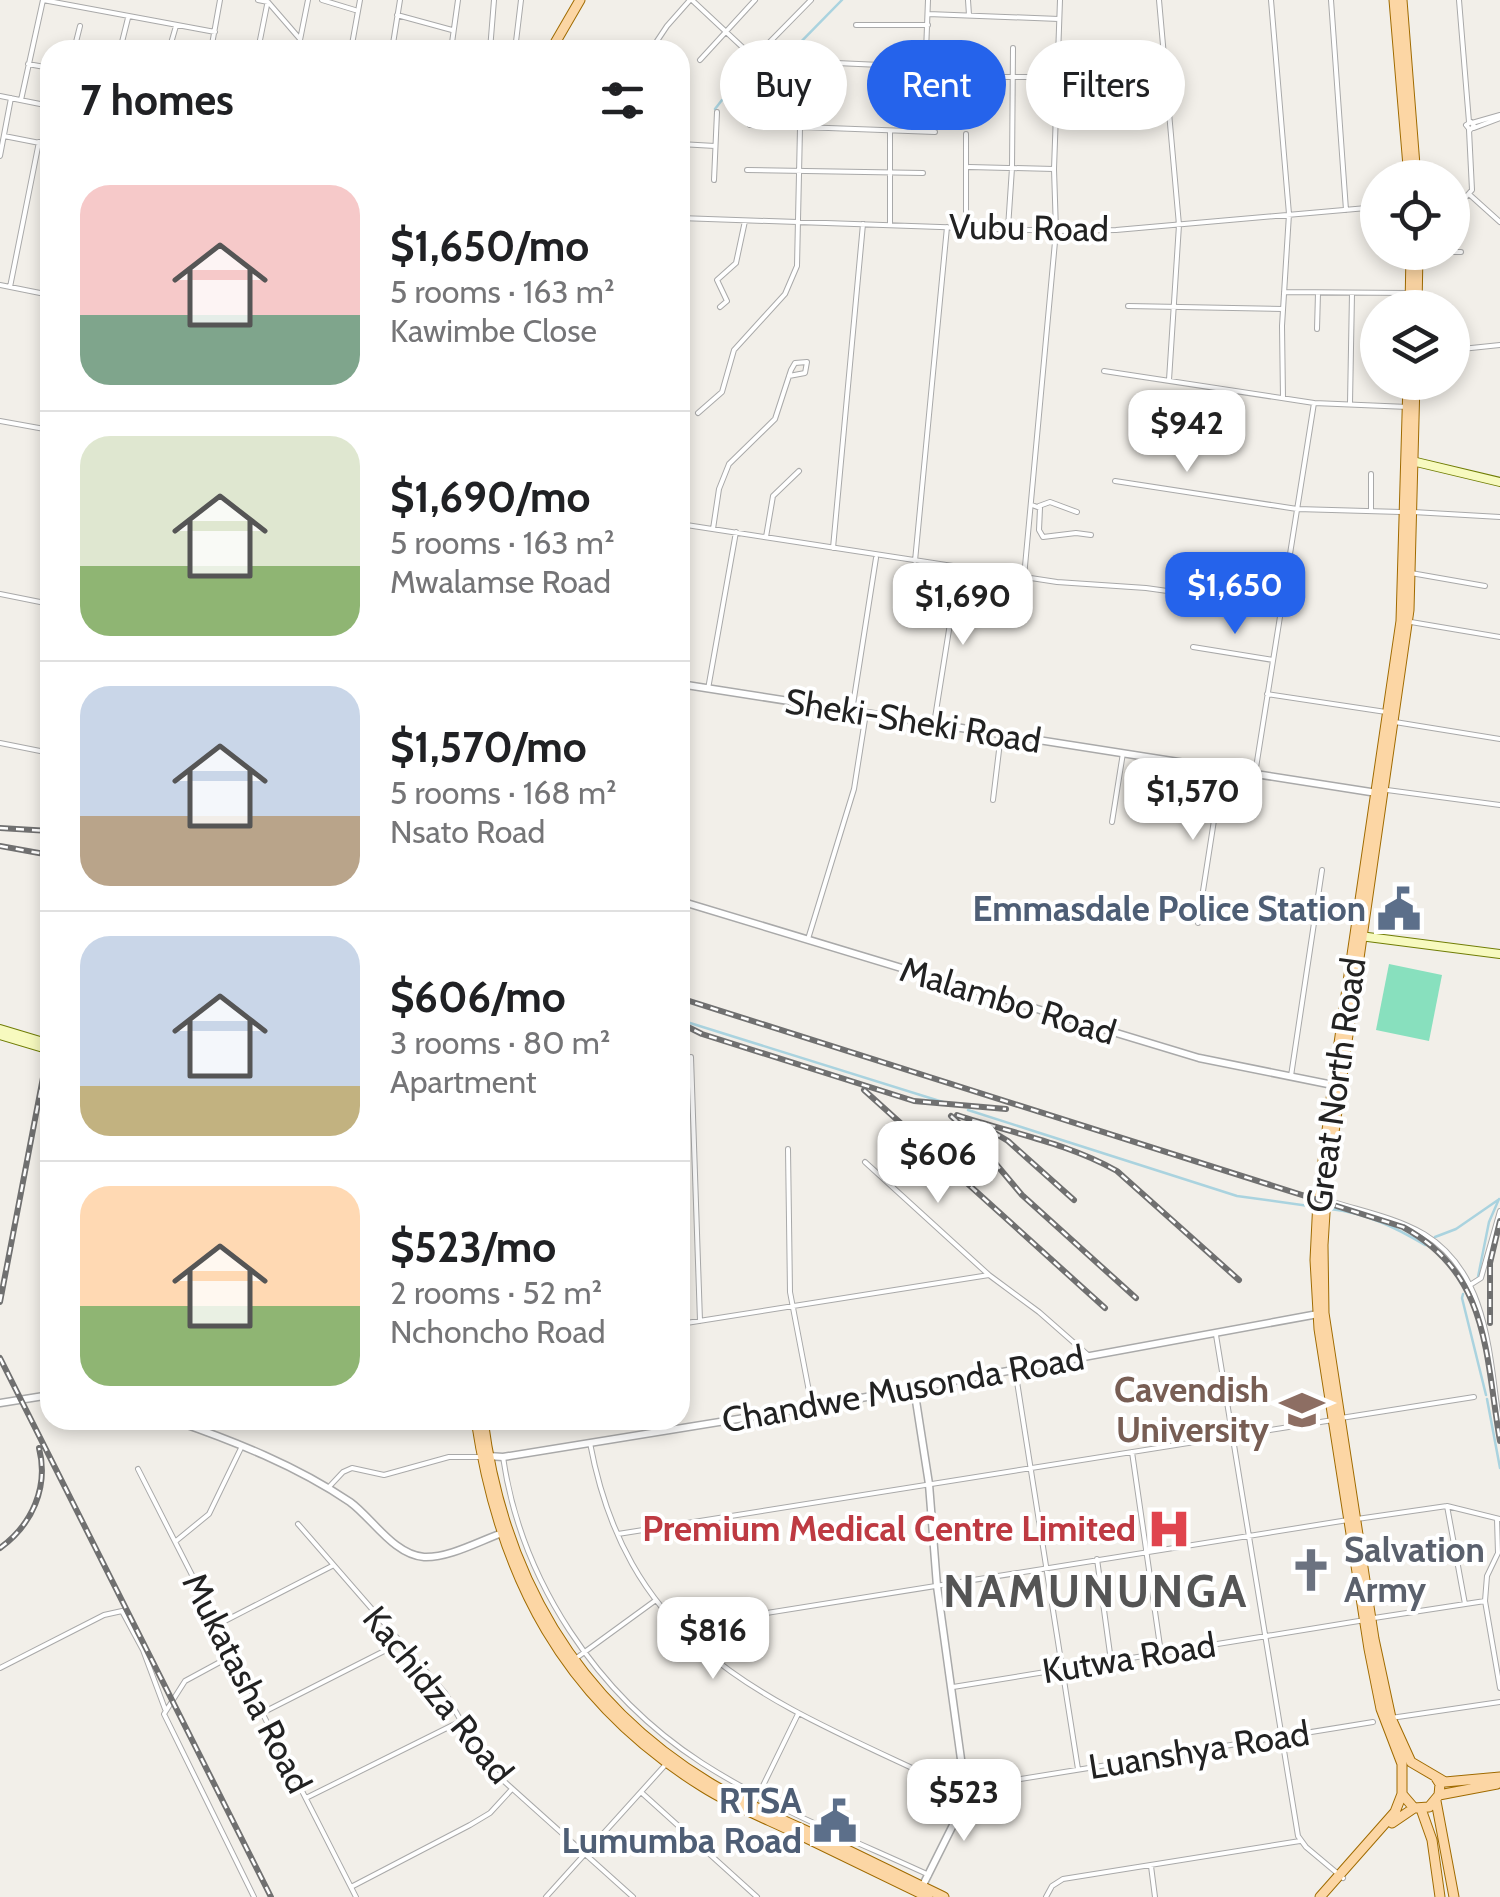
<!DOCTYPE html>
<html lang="en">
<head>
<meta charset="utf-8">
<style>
  :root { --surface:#fff; --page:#f6f6f6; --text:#202124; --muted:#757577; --line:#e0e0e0; --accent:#2563eb }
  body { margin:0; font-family:Cabin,sans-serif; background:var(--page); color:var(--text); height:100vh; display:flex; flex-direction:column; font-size:38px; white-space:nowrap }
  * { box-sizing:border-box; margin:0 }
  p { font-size:32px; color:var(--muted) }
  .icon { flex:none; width:55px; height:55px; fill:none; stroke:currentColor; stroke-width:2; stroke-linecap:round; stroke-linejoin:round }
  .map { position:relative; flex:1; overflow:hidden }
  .panel { position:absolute; left:40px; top:40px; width:650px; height:1390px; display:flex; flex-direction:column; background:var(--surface); border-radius:30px; box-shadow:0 5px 15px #0003 }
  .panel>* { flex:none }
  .guide { position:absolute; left:720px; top:40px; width:630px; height:90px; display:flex; gap:20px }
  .fabs { position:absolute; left:1360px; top:160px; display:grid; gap:20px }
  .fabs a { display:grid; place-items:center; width:110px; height:110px; border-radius:50%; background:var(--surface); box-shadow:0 5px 15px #0003; font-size:50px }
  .price { position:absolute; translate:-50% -85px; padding:0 22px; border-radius:20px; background:#fff; color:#222; font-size:32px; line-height:65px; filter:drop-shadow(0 2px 5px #0008) }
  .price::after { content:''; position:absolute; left:50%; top:60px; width:30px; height:22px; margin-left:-15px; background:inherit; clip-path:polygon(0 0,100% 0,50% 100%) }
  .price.selected { background:var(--accent); color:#fff }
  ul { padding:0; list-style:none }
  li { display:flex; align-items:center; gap:30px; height:250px; padding:0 40px }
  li+li { border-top:2px solid var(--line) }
  li span { display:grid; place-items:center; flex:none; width:280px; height:200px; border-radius:30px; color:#555 }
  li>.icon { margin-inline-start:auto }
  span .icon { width:120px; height:120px; fill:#fffc; stroke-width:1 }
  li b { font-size:42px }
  h2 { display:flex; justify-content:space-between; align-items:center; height:120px; padding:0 40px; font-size:42px }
  .pill { padding:0 35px; border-radius:45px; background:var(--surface); box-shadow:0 5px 15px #0003; font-size:35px; line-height:90px }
  .pill.selected { background:var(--accent); color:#fff }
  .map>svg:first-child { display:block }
  .pitch { fill:#88e0be }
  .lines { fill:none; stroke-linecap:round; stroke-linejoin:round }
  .stream { stroke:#aad3df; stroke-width:2.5 }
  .minor-casing { stroke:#a9a9a9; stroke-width:6 }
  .tertiary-casing { stroke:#a9a9a9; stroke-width:9 }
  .secondary-casing { stroke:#707d05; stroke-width:10 }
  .primary-casing { stroke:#a06b00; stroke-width:11 }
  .minor { stroke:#fff; stroke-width:4 }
  .tertiary { stroke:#fff; stroke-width:6 }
  .secondary { stroke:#f7fabf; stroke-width:8 }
  .primary { stroke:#fcd6a4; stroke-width:9 }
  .rail-casing { stroke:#707070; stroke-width:6 }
  .rail { stroke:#fff; stroke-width:2.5; stroke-dasharray:8; stroke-linecap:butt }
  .labels { text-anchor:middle; stroke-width:8; stroke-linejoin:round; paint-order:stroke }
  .street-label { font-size:35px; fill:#222; stroke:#fff }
  .service-label { font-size:35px; font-weight:bold; fill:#4e5e75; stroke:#fff; text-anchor:end }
  .education-label { font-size:35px; font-weight:bold; fill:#785e54; stroke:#fff; text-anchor:end }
  .health-label { font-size:35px; font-weight:bold; fill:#be3a42; stroke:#fff; text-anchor:end }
  .worship-label { font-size:35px; font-weight:bold; fill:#5b616d; stroke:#fff; text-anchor:start }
  .district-label { font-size:45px; font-weight:bold; letter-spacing:2.5px; fill:#555; stroke:#fff }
</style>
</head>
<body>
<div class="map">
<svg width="1500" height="1897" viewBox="0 0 1500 1897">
  <rect width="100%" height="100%" fill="#f2efe9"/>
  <path class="pitch" d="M 1389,964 L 1442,975 L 1429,1041 L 1376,1030 Z"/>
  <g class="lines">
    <path class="stream" d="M 715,109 L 722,100 L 745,99 L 842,0
      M 690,1023 L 946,1103
      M 968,1110 L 1237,1196 L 1309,1206
      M 1330,1209 C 1366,1213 1395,1227 1425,1245 L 1429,1245
      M 1435,1237 L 1456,1229 L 1498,1200
      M 1478,1277 L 1489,1222 L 1499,1199
      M 1463,1294 L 1462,1298 L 1486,1395
      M 1487,1399 L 1500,1468"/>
    <g class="minor-casing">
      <path id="minor" d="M 43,0 L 215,32
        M 258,0 L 268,2 L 300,39
        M 322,0 L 355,10
        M 692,0 L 754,58
        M 968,0 L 969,15
        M 1159,0 L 1179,225 L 1169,380
        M 1271,0 L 1289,214 L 1282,326 L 1283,398
        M 1331,0 L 1346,210
        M 1459,0 L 1469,122
        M 928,14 L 1059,19
        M 397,15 L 452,30
        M 856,25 L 928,25
        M 74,50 L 80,26
        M 120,50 L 128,18
        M 169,50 L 176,26
        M 211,50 L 220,0
        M 258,50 L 267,5
        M 298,50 L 308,0
        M 351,50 L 360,0
        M 392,50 L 400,0
        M 451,50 L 458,0
        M 490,50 L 494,0
        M 515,50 L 521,0
        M 651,50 L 667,26 L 690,0
        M 700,60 L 755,0
        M 792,61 L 925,67
        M 28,64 L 50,68
        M 970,77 L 1057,77
        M 731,87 L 754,58 L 811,0
        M 0,96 L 50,106
        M 750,98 L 750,125 L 935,132
        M 21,100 L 43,0
        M 967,110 L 969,51
        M 1092,113 L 1169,107
        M 1471,122 L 1474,126 L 1470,130 L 1466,125 Z
        M 1472,123 L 1500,115
        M 1474,128 L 1500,118
        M 923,130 L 928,0
        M 890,132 L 890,225
        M 966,134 L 966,228
        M 4,136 L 50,145
        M 680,144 L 715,146
        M 0,156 L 11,98
        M 969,167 L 1054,169
        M 747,170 L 923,173
        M 714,180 L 717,112
        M 1470,195 L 1500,222
        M 1452,201 L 1464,199 L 1472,190 L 1469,130
        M 680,218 L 1056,231 L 1116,230 L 1378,207
        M 1008,228 L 1012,168 L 1013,48
        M 1452,252 L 1461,252
        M 0,285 L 50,295
        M 10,287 L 39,142
        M 45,292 L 50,268
        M 1284,292 L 1409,293
        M 1128,306 L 1283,309
        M 720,307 L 727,301 L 717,280 L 736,263 L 745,221
        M 1450,308 L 1450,307
        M 1317,329 L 1318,293
        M 1452,350 L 1500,345
        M 1104,371 L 1314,403 L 1408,407
        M 1350,403 L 1352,293
        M 698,413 L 722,392 L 734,350 L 785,294 L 797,266 L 800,128
        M 0,421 L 50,430
        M 1371,474 L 1371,511
        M 1115,481 L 1297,509 L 1401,512
        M 1032,505 L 1040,508 L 1039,530 L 1043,537 L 1076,533 L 1091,535
        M 1039,506 L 1050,502 L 1077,512
        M 1413,512 L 1500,517
        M 680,524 L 1057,582 L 1146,588 L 1281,607
        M 713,529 L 719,489 L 729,464 L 775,419 L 791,370 L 795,363 L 807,362 L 805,373 L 789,376
        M 766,537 L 773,496 L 799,471
        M 833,548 L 863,224
        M 915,561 L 947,227
        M 1411,573 L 1485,586
        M 1024,577 L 1056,231 L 1054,169 L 1060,0
        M 0,594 L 50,604
        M 1411,622 L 1500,637
        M 1193,647 L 1273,660
        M 708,689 L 736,532
        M 1267,694 L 1386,712
        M 852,711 L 876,558
        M 1395,722 L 1500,739
        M 934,724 L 959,567
        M 0,743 L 50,753
        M 1255,774 L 1314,403
        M 1387,790 L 1500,805
        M 993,800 L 1001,734
        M 1112,822 L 1123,753
        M 1198,923 L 1222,769
        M 808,939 L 854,789 L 866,713
        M 691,1057 L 700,1321
        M 1291,1076 L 1322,870
        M 788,1149 L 790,1292 L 812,1407
        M 865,1162 L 989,1275
        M 1330,1201 C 1361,1211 1394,1217 1424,1234 C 1490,1274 1489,1359 1500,1427
        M 1470,1285 L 1481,1278 L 1500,1211
        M 680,1324 L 989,1275 L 1039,1312 L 1088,1355
        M 1216,1335 L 1298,1836 L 1306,1847 L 1343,1878
        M 1015,1369 L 1078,1769
        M 1341,1418 L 1474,1397
        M 590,1443 C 630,1656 775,1702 948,1785 L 965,1788 L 1373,1722
        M 1132,1452 L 1161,1653
        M 503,1457 C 521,1581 597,1695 702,1763 C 772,1808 853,1840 929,1875
        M 138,1469 L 356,1897
        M 328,1488 L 343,1472 L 352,1468 L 384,1475 L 449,1457 L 481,1457
        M 1447,1506 L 1465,1604
        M 1357,1519 L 1447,1506 L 1500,1519
        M 298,1524 L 445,1693 L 487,1766 L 633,1897
        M 618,1534 L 1333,1420
        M 176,1541 L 209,1514 L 242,1446
        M 1097,1559 L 1111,1661
        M 1485,1601 L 1487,1576 L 1498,1553 L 1497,1519
        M 1374,1618 L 1485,1601 L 1500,1688
        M 217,1625 L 332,1566
        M 696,1645 L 716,1626 L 736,1618 L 1348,1520
        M 233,1655 L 185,1681 L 164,1714 L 254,1897
        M 575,1659 L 656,1600
        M 0,1668 L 104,1615 L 122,1611 L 143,1650 L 165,1709
        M 953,1687 L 1365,1620
        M 262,1713 L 400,1643
        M 1391,1718 L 1500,1702
        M 642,1793 L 757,1897
        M 306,1798 L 461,1721
        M 754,1804 L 798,1714
        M 1151,1866 L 1155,1897
        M 351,1887 L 470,1825 L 490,1813 L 512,1789
        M 546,1897 L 667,1763
        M 1046,1897 L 1052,1886 L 1063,1879 L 1300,1841"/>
    </g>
    <g class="tertiary-casing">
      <path id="tertiary" d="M 680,684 L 1377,793
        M 680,901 L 1199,1058 L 1333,1085
        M 914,1388 L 929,1484 L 937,1586 L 965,1788 L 957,1817 L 922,1887
        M 0,1403 L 50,1395
        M 173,1420 C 234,1441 297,1466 350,1502 C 372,1518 394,1555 424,1557 C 450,1558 481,1540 505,1532
        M 488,1456 L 503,1457 L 812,1407 L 1318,1314"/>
    </g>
    <g class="secondary-casing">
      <path id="secondary" d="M 1412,461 L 1500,482
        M 1360,936 L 1500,954
        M 0,1029 L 50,1044
        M 0,1035 L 50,1050"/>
    </g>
    <g class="primary-casing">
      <path id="primary" d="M 1394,0 L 1409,178
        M 1402,0 L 1416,178
        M 551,50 L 580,0
        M 1410,308 L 1411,252
        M 1417,308 L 1418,252
        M 1415,382 L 1409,610 L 1327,1181 L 1323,1245 L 1324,1313 L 1374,1639 L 1391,1718 L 1411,1762 L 1445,1782 L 1500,1777
        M 476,1420 C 500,1578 564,1701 703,1787 C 733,1806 767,1819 798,1834 C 842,1855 885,1876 928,1897
        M 483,1420 C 503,1574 575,1701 710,1783 C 745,1804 783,1820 820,1837 C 861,1856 902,1877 944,1897
        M 1402,1794 L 1414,1808 L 1429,1807 L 1439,1795 L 1440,1784 L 1435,1776
        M 1439,1795 L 1497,1784
        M 1436,1801 L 1454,1897
        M 1421,1809 L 1432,1840 L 1440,1897
        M 1392,1823 L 1414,1808
        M 1320,1897 L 1395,1812 L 1402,1794 L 1402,1764 L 1381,1709 L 1369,1649 L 1319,1329 L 1315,1260 L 1318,1200 L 1333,1084 L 1401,621 L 1408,382"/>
    </g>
    <use href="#minor" class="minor"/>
    <use href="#tertiary" class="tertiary"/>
    <use href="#secondary" class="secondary"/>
    <use href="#primary" class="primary"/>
    <g class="rail-casing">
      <path id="rail" d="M 0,828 L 50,831
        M 0,846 L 50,855
        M 680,998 L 1403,1227 C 1490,1274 1485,1355 1500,1441
        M 680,1023 L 702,1034 L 914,1101 L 1006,1109
        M 864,1090 L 1105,1308
        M 957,1115 C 1011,1133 1068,1143 1117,1171 L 1239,1280
        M 951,1116 L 969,1132 L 1022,1195 L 1136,1298
        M 993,1132 L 1008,1141 L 1074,1200
        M 0,1302 L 50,1041
        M 1490,1323 L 1490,1263 L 1500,1221
        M 0,1358 L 271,1897
        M 0,1548 C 32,1525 49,1487 39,1448"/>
    </g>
    <use href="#rail" class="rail"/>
  </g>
  <defs>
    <g id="civic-bare" transform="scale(3.45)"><path d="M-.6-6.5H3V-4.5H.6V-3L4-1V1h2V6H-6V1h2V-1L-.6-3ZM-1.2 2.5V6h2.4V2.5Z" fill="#5c6f8a" stroke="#fff" stroke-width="2.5" paint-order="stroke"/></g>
    <g id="university-bare" transform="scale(3.45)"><path d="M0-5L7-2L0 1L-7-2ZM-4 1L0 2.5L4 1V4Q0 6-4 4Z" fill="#8d6e63" stroke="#fff" stroke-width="2.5" paint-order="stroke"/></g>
    <g id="hospital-bare" transform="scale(3.45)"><path d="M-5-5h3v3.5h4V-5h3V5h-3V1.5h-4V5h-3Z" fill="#e0444e" stroke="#fff" stroke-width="2.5" paint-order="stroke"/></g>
    <g id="church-bare" transform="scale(3.45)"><path d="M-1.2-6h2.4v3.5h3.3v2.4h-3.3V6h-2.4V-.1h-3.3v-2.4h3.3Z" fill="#6b7280" stroke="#fff" stroke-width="2.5" paint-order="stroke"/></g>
  </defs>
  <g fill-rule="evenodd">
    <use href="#civic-bare" x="1399" y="909"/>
    <use href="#university-bare" x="1302" y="1410"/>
    <use href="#hospital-bare" x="1169" y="1529"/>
    <use href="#church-bare" x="1311" y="1570"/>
    <use href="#civic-bare" x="835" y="1821"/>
  </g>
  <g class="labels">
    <g class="street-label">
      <text transform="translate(1029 228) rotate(1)" y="12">Vubu Road</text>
      <text transform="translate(913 721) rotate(9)" y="12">Sheki-Sheki Road</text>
      <text transform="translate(1008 1001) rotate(17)" y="12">Malambo Road</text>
      <text transform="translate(1336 1085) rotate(-82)" y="12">Great North Road</text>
      <text transform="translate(903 1389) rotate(-10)" y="12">Chandwe Musonda Road</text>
      <text transform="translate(1129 1658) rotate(-9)" y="12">Kutwa Road</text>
      <text transform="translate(247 1683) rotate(63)" y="12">Mukatasha Road</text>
      <text transform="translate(438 1695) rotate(51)" y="12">Kachidza Road</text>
      <text transform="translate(1199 1750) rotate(-9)" y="12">Luanshya Road</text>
    </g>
    <g class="service-label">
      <text x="1366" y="921">Emmasdale Police Station</text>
      <text x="802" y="1813">RTSA<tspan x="802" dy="40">Lumumba Road</tspan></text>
    </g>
    <g class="education-label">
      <text x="1269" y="1402">Cavendish<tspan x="1269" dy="40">University</tspan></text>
    </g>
    <g class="health-label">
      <text x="1136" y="1541">Premium Medical Centre Limited</text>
    </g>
    <g class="worship-label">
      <text x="1344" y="1562">Salvation<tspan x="1344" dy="40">Army</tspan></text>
    </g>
    <g class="district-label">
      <text x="1096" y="1607">NAMUNUNGA</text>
    </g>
  </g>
</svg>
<div class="fabs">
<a><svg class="icon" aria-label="locate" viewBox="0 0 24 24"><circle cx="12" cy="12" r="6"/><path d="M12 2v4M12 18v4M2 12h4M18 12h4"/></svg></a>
<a><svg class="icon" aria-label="layers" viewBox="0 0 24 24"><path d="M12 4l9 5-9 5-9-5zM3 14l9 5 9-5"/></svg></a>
</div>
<b class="price" style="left:1187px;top:475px">$942</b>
<b class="price selected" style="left:1235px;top:637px">$1,650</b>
<b class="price" style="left:963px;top:648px">$1,690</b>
<b class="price" style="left:1193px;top:843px">$1,570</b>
<b class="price" style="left:938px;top:1206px">$606</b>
<b class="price" style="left:713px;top:1682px">$816</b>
<b class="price" style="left:964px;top:1844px">$523</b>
<div class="guide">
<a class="pill">Buy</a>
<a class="pill selected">Rent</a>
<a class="pill">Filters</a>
</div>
<section class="panel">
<h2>7 homes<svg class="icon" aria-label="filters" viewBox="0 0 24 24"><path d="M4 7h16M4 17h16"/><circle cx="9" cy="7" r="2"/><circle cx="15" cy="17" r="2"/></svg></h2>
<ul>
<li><span style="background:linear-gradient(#f6c9c9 65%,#7fa58c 0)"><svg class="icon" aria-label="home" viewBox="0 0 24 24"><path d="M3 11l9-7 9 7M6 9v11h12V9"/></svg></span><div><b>$1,650/mo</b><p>5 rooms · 163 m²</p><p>Kawimbe Close</p></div></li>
<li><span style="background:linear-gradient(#dfe7d0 65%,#8fb573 0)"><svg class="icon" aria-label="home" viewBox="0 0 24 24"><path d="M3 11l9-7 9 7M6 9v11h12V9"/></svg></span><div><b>$1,690/mo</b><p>5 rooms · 163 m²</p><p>Mwalamse Road</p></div></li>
<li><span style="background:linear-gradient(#c9d6e8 65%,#b9a48a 0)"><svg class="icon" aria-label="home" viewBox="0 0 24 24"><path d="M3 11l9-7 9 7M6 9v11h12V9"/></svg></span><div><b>$1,570/mo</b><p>5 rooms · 168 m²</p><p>Nsato Road</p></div></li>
<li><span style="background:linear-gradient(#c9d6e8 75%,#c2b280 0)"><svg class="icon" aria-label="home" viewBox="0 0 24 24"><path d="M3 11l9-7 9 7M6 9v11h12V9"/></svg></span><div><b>$606/mo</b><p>3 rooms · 80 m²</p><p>Apartment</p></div></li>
<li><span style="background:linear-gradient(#ffd9b3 60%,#8fb573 0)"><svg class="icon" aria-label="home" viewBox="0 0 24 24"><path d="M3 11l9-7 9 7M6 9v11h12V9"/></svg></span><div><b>$523/mo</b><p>2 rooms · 52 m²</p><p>Nchoncho Road</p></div></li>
</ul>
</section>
</div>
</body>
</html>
